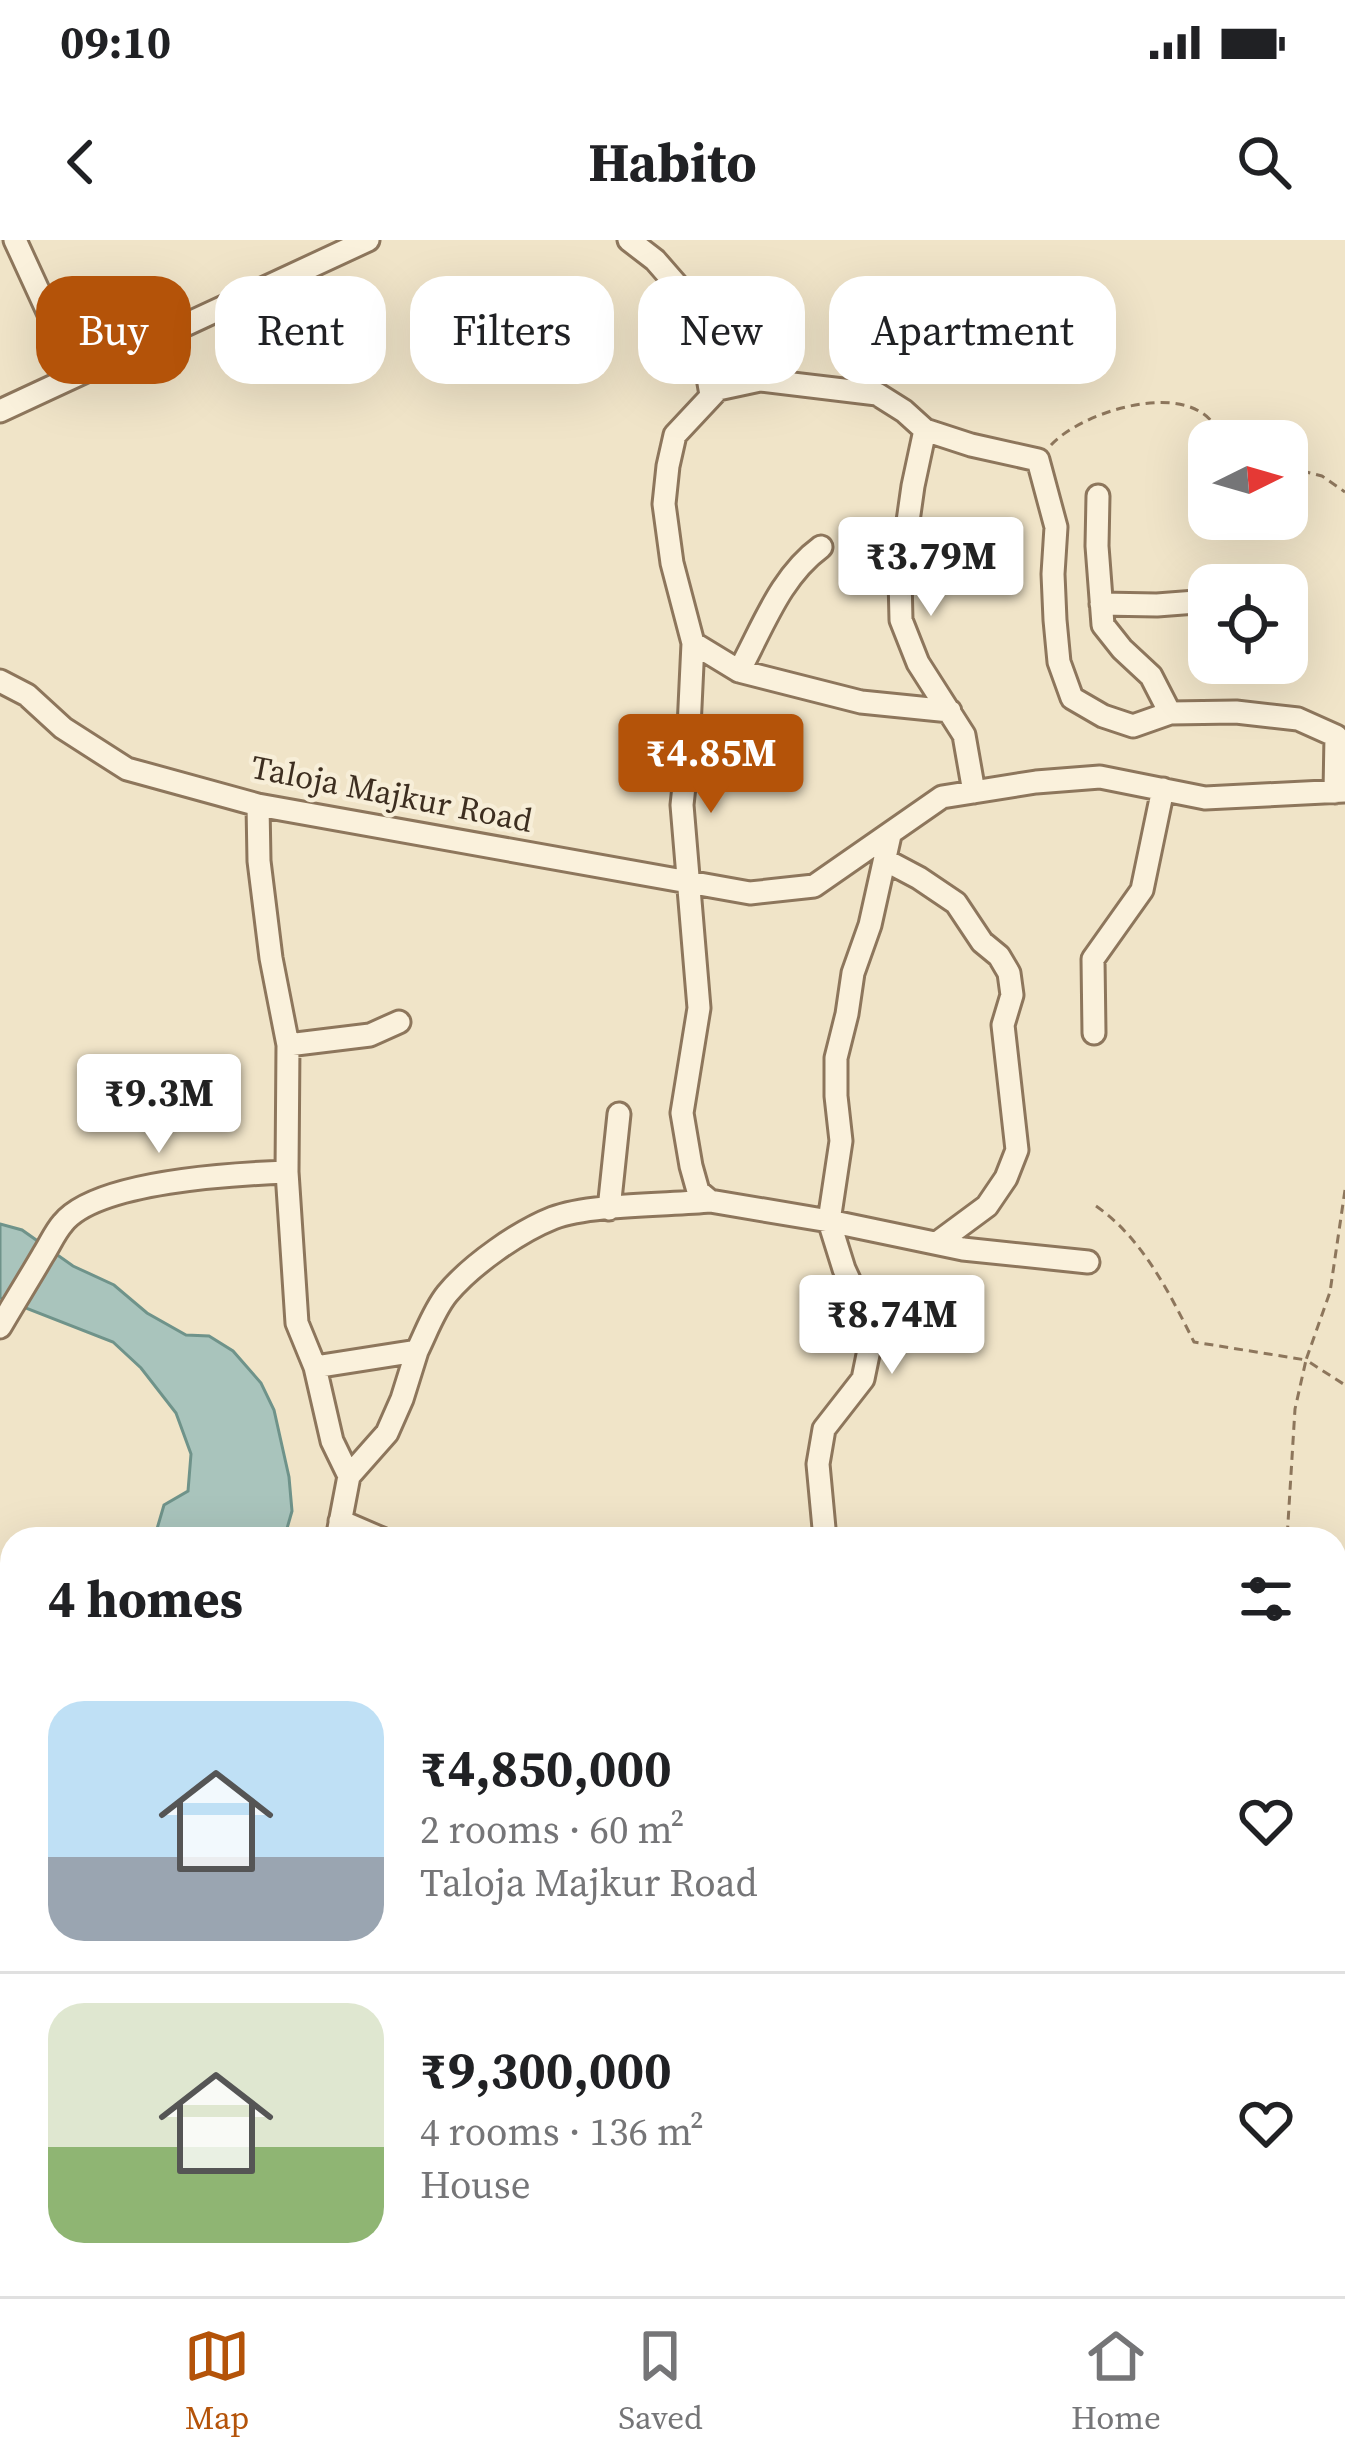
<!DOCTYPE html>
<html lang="en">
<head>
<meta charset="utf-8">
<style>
  :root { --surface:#fff; --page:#f6f6f6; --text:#202124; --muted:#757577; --line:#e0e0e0; --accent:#b45309 }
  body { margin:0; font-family:"Source Serif 4",serif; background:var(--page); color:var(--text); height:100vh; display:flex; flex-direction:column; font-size:45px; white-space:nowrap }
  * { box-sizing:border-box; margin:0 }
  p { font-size:39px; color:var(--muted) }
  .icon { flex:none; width:66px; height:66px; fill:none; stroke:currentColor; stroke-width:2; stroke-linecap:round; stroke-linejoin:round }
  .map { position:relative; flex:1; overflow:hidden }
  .drawer { position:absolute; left:0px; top:1287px; width:1347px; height:771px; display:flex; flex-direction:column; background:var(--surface); border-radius:36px 36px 0 0; box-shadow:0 12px 48px #0002 }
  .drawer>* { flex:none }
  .top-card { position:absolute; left:36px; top:36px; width:1275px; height:108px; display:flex; gap:24px }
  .needle { width:78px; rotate:85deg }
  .controls { position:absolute; left:1188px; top:180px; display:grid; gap:24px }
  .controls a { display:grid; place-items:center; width:120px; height:120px; border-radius:24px; background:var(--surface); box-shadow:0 12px 48px #0002; font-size:60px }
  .price { position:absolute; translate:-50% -102px; padding:0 27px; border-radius:12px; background:#fff; color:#222; font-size:39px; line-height:78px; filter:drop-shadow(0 3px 6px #0008) }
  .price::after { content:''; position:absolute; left:50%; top:72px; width:36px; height:27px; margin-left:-18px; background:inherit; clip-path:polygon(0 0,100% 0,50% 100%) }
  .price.selected { background:var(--accent); color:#fff }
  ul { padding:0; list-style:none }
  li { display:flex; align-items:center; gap:36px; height:300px; padding:0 48px }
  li+li { border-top:3px solid var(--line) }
  li span { display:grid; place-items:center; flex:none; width:336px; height:240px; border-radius:36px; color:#555 }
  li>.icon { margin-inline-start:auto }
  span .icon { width:144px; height:144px; fill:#fffc; stroke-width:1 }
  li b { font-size:51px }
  h2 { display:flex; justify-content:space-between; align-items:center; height:144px; padding:0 48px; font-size:51px }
  .pill { padding:0 42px; border-radius:36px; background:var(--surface); box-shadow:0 12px 48px #0002; font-size:42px; line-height:108px }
  .pill.selected { background:var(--accent); color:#fff }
  .status { display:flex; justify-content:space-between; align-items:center; height:84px; padding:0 60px; background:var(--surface); direction:ltr }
  .status svg { height:33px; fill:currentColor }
  header { display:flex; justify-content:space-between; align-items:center; height:156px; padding:0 48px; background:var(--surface); font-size:54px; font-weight:700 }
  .menu { display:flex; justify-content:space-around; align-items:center; height:168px; border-top:3px solid var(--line); background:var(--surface); font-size:33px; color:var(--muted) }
  .menu a { display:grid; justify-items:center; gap:6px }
  .menu .selected { color:var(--accent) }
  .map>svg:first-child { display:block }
  .water { fill:#a9c4bc; stroke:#6f938a; stroke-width:3 }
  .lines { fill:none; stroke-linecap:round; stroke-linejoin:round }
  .river { stroke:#a9c4bc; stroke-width:30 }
  .minor-casing { stroke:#8d765c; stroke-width:27 }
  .path { stroke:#8d765c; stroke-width:3; stroke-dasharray:9 6; stroke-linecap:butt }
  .minor { stroke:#faf1dc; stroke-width:21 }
  .labels { text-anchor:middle; stroke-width:9; stroke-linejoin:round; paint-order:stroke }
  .street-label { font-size:33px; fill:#3d2e20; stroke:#f7eed8 }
</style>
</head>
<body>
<div class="status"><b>09:10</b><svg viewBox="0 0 49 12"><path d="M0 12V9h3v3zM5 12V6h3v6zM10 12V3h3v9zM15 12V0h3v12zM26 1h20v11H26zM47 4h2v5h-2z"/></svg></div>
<header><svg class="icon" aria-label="back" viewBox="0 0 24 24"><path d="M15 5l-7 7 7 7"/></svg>Habito<svg class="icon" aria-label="search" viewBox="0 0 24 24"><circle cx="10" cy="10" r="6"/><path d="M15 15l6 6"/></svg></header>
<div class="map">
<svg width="1345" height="2056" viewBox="0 0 1345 2056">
  <rect width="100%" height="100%" fill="#f0e4c8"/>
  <path class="water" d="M 0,984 L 22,990 L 73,1026 L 114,1045 L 147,1073 L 186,1095 L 209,1096 L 233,1111 L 261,1143 L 274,1170 L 289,1237 L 292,1271 L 284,1299 L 154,1299 L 164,1265 L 188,1251 L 191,1214 L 176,1173 L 141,1128 L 113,1102 L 0,1058 Z
    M 12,1402 L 12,1597 L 0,1561 L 0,1409 Z"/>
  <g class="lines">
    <path class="river" d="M 1335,1814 L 1345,1814"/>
    <g class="minor-casing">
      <path id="minor" d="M 15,0 L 77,135
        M 629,0 L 655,20 L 696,67 L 711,155
        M 0,171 L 368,0
        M 925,190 L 913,246 L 900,338 L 901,380 L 918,423 L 964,495 L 974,552
        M 1098,256 L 1097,306 L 1103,385 L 1122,409 L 1151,436 L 1170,473
        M 1287,351 L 1289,350
        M 1101,364 L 1157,365 L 1209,361
        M 693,403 L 739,431 C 763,387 780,337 821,307
        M 739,431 L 861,462 L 950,471
        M 0,441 L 27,455 L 63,488 L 127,529 L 258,565 L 750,653 L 814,646 L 942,557 L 1036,542 L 1100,537 L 1205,558 L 1344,551
        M 258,565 L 259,621 L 271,718 L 288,805 L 287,932 L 297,1083 L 315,1127 L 417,1111 C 426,1093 434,1070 447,1054 C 471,1025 518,992 553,978 C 589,964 668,965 710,961
        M 885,620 L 919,638 L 956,663 L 982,702 L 999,716 L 1009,733 L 1012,755 L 1003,785 L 1017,910 L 1006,938 L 987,966 L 937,1003
        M 1094,793 L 1093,719 L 1142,650 L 1163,549
        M 288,805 L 370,795 L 399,782
        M 609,969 L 619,874
        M 1088,1022 L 963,1009 L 829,981 L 710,961 L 698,951 L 691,926 L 682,873 L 699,768 L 682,565 L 688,509 L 693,403 L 672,323 L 664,264 L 668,226 L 675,195 L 718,149 L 760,140 L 877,154 L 904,171 L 925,190 L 971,205 L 1038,220 L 1056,287 L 1053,334 L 1055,380 L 1059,422 L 1072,458 L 1103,476 L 1133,486 L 1170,473 L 1236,472 L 1298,479 L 1336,496 L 1335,552
        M 0,1087 C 14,1063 29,1039 43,1015 C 50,1004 55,992 63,983 C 97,941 235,934 287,932
        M 315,1127 L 332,1201 L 349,1236 L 337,1299
        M 349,1236 L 387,1193 L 402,1159 L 417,1111
        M 340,1281 L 382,1299
        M 825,1299 L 818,1224 L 824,1189 L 863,1139 L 870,1105 L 864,1072 L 844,1029 L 829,981 L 841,901 L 836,856 L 836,818 L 847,774 L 853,733 L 870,685 L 890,595
        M 721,2056 L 725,2046"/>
    </g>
    <path class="path" d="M 1051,205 C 1080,174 1164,147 1202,173 C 1212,179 1220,192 1228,201
      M 1287,227 L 1322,236 L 1345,252
      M 1345,950 L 1330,1052 L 1306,1120 L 1345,1145
      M 1096,966 C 1142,998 1169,1052 1194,1102 L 1306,1120 L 1295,1169 L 1287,1299
      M 94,2056 L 99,2046"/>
    <use href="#minor" class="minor"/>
  </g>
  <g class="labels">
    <g class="street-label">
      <text transform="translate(392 553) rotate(11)" y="12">Taloja Majkur Road</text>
    </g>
  </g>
</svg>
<div class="controls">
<a><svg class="needle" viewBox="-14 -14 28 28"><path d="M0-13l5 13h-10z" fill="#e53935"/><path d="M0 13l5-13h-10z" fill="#757577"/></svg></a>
<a><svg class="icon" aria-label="locate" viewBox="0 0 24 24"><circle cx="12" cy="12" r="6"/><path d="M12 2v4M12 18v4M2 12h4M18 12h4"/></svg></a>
</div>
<b class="price" style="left:931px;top:379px">₹3.79M</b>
<b class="price selected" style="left:711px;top:576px">₹4.85M</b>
<b class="price" style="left:159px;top:916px">₹9.3M</b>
<b class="price" style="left:892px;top:1137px">₹8.74M</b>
<div class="top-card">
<a class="pill selected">Buy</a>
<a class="pill">Rent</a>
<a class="pill">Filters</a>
<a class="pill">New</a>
<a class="pill">Apartment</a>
</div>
<section class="drawer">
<h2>4 homes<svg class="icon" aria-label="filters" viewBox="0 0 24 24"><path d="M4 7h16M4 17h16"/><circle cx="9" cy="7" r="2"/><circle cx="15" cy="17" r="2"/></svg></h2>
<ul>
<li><span style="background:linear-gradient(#bfe0f5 65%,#9aa5b1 0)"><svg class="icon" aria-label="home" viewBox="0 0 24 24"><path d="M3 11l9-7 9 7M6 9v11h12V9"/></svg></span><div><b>₹4,850,000</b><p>2 rooms · 60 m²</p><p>Taloja Majkur Road</p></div><svg class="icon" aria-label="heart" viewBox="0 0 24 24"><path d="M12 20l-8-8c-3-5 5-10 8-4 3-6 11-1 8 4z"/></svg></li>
<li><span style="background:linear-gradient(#dfe7d0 60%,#8fb573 0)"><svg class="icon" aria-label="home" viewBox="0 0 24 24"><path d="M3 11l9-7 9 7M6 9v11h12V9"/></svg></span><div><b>₹9,300,000</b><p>4 rooms · 136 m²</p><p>House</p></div><svg class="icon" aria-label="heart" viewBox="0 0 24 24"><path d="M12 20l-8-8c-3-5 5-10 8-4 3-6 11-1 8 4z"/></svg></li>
</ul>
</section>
</div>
<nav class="menu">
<a class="selected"><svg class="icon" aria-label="map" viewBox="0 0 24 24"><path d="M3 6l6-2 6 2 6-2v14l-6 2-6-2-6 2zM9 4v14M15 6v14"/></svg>Map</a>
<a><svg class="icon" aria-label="saved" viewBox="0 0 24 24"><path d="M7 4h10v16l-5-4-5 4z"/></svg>Saved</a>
<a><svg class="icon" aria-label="home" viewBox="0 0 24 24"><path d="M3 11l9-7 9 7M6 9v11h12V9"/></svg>Home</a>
</nav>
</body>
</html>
